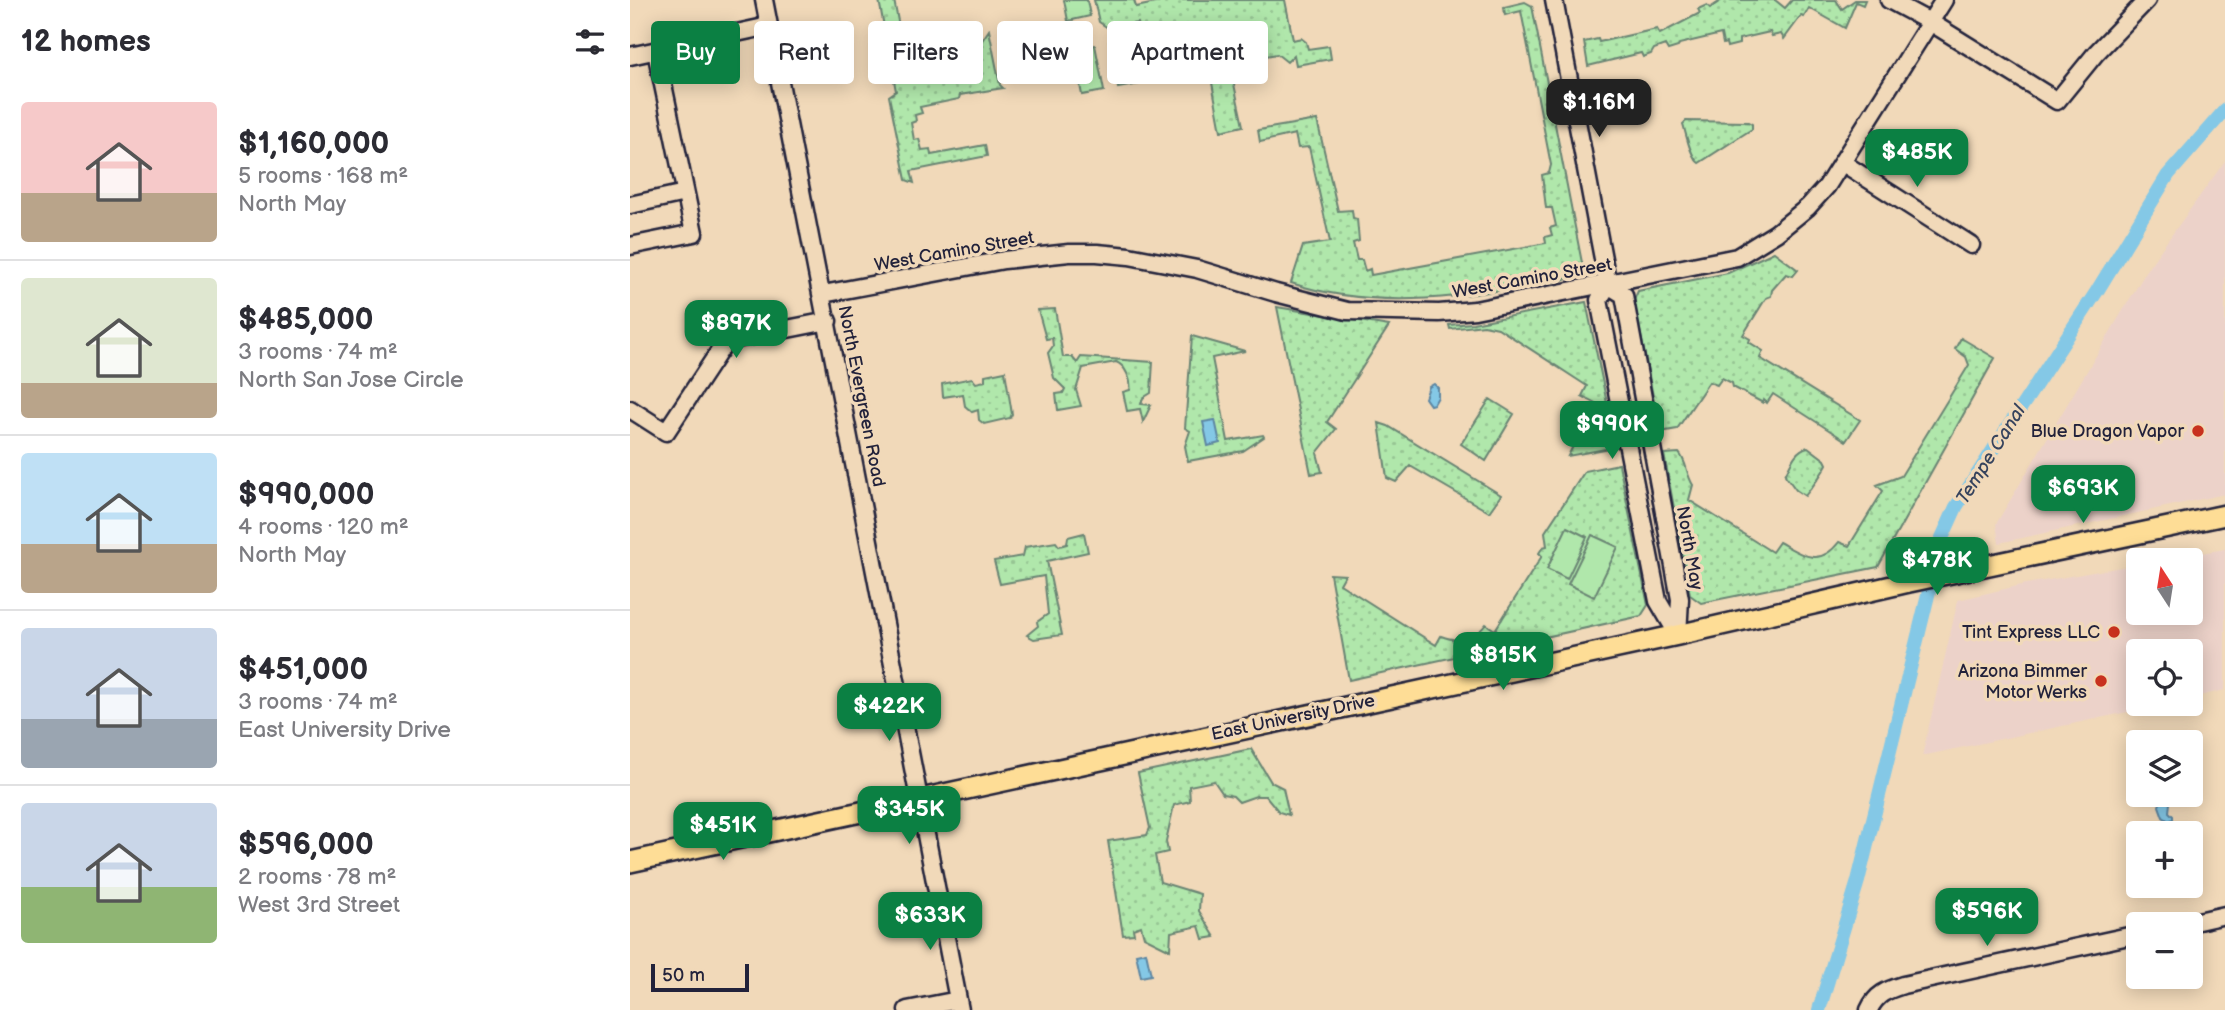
<!DOCTYPE html>
<html lang="en">
<head>
<meta charset="utf-8">
<style>
  :root { --surface:#fff; --page:#f7f7f7; --text:#2b2b33; --muted:#7c7c81; --line:#e1e1e2; --accent:#0b8043 }
  body { margin:0; font-family:"Balsamiq Sans",sans-serif; background:var(--page); color:var(--text); height:100vh; display:flex; flex-direction:column; font-size:26px; white-space:nowrap }
  * { box-sizing:border-box; margin:0 }
  p { font-size:23px; color:var(--muted) }
  .icon { flex:none; width:38px; height:38px; fill:none; stroke:currentColor; stroke-width:2; stroke-linecap:round; stroke-linejoin:round }
  .map { position:relative; flex:1; overflow:hidden }
  .sheet { display:flex; flex-direction:column; background:var(--surface); width:630px }
  .sheet>* { flex:none }
  .guide { position:absolute; left:21px; top:21px; width:665px; height:63px; display:flex; gap:14px }
  .needle { width:46px; rotate:348deg }
  .buttons { position:absolute; left:1496px; top:548px; display:grid; gap:14px }
  .buttons a { display:grid; place-items:center; width:77px; height:77px; border-radius:7px; background:var(--surface); box-shadow:0 4px 18px #0003; font-size:35px }
  .scale { position:absolute; left:21px; bottom:18px; width:98px; box-sizing:border-box; padding-left:7px; border:4px solid #22223b; border-top:0; font-size:19px; line-height:24px; white-space:nowrap; color:#22223b; -webkit-text-stroke:5px #f1d9b9; paint-order:stroke }
  .price { position:absolute; translate:-50% -60px; padding:0 16px; border-radius:14px; background:var(--accent); color:#fff; font-size:23px; line-height:46px; filter:drop-shadow(0 2px 4px #0008) }
  .price::after { content:''; position:absolute; left:50%; top:42px; width:21px; height:16px; margin-left:-10px; background:inherit; clip-path:polygon(0 0,100% 0,50% 100%) }
  .price.active { background:#222; color:#fff }
  ul { padding:0; list-style:none }
  li { display:flex; align-items:center; gap:21px; height:175px; padding:0 21px }
  li+li { border-top:2px solid var(--line) }
  li span { display:grid; place-items:center; flex:none; width:196px; height:140px; border-radius:7px; color:#555 }
  li>.icon { margin-inline-start:auto }
  span .icon { width:84px; height:84px; fill:#fffc; stroke-width:1 }
  li b { font-size:30px }
  h2 { display:flex; justify-content:space-between; align-items:center; height:84px; padding:0 21px; font-size:30px }
  .pill { padding:0 24px; border-radius:7px; background:var(--surface); box-shadow:0 4px 18px #0003; font-size:24px; line-height:63px }
  .pill.active { background:var(--accent); color:#fff }
  main { display:flex; flex:1; min-height:0 }
  .map>svg:first-child { display:block }
  .built { fill:#ecd2c9 }
  .green { fill:url(#green-dots); stroke:#698473; stroke-width:2 }
  .pitch { fill:#b0e7ab; stroke:#698473; stroke-width:2 }
  .water { fill:#84c8e6; stroke:#5d86a2; stroke-width:2 }
  .lines { fill:none; stroke-linecap:round; stroke-linejoin:round }
  .canal { stroke:#84c8e6; stroke-width:14 }
  .minor-casing { stroke:#22223b; stroke-width:21 }
  .major-casing { stroke:#22223b; stroke-width:24 }
  .minor { stroke:#f1d9b9; stroke-width:16 }
  .major { stroke:#fedd96; stroke-width:19 }
  .poi-dot { fill:#c8321e; stroke:#f1d9b9; stroke-width:2.5 }
  .labels { text-anchor:middle; stroke-width:7; stroke-linejoin:round; paint-order:stroke }
  .street-label { font-size:18px; fill:#22223b; stroke:#f1d9b9 }
  .poi-label { font-size:18px; fill:#22223b; stroke:#f1d9b9; text-anchor:end }
  .water-label { font-size:19px; font-style:italic; fill:#36435d; stroke:#f1d9b9 }
</style>
</head>
<body>
<main>
<section class="sheet">
<h2>12 homes<svg class="icon" aria-label="filters" viewBox="0 0 24 24"><path d="M4 7h16M4 17h16"/><circle cx="9" cy="7" r="2"/><circle cx="15" cy="17" r="2"/></svg></h2>
<ul>
<li><span style="background:linear-gradient(#f6c9c9 65%,#b9a48a 0)"><svg class="icon" aria-label="home" viewBox="0 0 24 24"><path d="M3 11l9-7 9 7M6 9v11h12V9"/></svg></span><div><b>$1,160,000</b><p>5 rooms · 168 m²</p><p>North May</p></div></li>
<li><span style="background:linear-gradient(#dfe7d0 75%,#b9a48a 0)"><svg class="icon" aria-label="home" viewBox="0 0 24 24"><path d="M3 11l9-7 9 7M6 9v11h12V9"/></svg></span><div><b>$485,000</b><p>3 rooms · 74 m²</p><p>North San Jose Circle</p></div></li>
<li><span style="background:linear-gradient(#bfe0f5 65%,#b9a48a 0)"><svg class="icon" aria-label="home" viewBox="0 0 24 24"><path d="M3 11l9-7 9 7M6 9v11h12V9"/></svg></span><div><b>$990,000</b><p>4 rooms · 120 m²</p><p>North May</p></div></li>
<li><span style="background:linear-gradient(#c9d6e8 65%,#9aa5b1 0)"><svg class="icon" aria-label="home" viewBox="0 0 24 24"><path d="M3 11l9-7 9 7M6 9v11h12V9"/></svg></span><div><b>$451,000</b><p>3 rooms · 74 m²</p><p>East University Drive</p></div></li>
<li><span style="background:linear-gradient(#c9d6e8 60%,#8fb573 0)"><svg class="icon" aria-label="home" viewBox="0 0 24 24"><path d="M3 11l9-7 9 7M6 9v11h12V9"/></svg></span><div><b>$596,000</b><p>2 rooms · 78 m²</p><p>West 3rd Street</p></div></li>
</ul>
</section>
<div class="map">
<svg width="1595" height="1010" viewBox="0 0 1595 1010">
  <defs>
    <pattern id="green-dots" width="8" height="8" patternUnits="userSpaceOnUse" patternTransform="scale(1.75)"><rect width="8" height="8" fill="#b0e7ab"/><path d="M2 2h.1M6 6h.1" fill="none" stroke="#97c694" stroke-width="1.8" stroke-linecap="round"/></pattern>
  </defs>
  <rect width="100%" height="100%" fill="#f1d9b9"/>
  <filter id="ink" filterUnits="userSpaceOnUse"><feTurbulence type="fractalNoise" baseFrequency=".0143" numOctaves="2"/><feDisplacementMap in="SourceGraphic" scale="14" xChannelSelector="R" yChannelSelector="G"/><feConvolveMatrix kernelMatrix="1 2 1 2 8 2 1 2 1" color-interpolation-filters="sRGB"/></filter>
  <g filter="url(#ink)">
    <path class="built" d="M 1595,161 L 1595,494 L 1369,543 L 1366,524 L 1520,265 Z
      M 1595,549 L 1595,690 L 1561,698 L 1561,651 L 1508,651 L 1508,704 L 1535,704 L 1292,756 L 1328,600 L 1396,584 L 1508,564 L 1508,612 L 1561,612 L 1561,560 L 1531,560 Z"/>
    <path class="green" d="M 249,0 L 264,0 L 274,53 L 278,52 L 280,58 L 287,57 L 288,63 L 310,59 L 309,53 L 315,51 L 316,57 L 332,61 L 348,71 L 345,51 L 359,30 L 370,85 L 373,88 L 330,95 L 329,99 L 290,107 L 292,113 L 285,115 L 286,121 L 281,123 L 284,140 L 289,139 L 292,150 L 300,149 L 301,155 L 355,145 L 357,156 L 281,171 L 284,183 L 276,180 L 260,101 L 259,96 L 266,91 Z
      M 464,0 L 504,0 L 506,7 L 539,0 L 655,0 L 663,40 L 671,38 L 676,42 L 678,49 L 699,46 L 701,59 L 666,65 L 664,55 L 657,62 L 647,54 L 607,61 L 610,76 L 604,84 L 613,126 L 591,131 L 574,40 L 562,33 L 513,42 L 508,23 L 478,28 L 469,22 Z
      M 1092,0 L 1145,0 L 1155,8 L 1162,0 L 1206,0 L 1212,9 L 1225,0 L 1235,0 L 1233,5 L 1226,2 L 1215,28 L 1179,8 L 1174,17 L 1171,16 L 1154,39 L 1151,34 L 1142,36 L 1140,32 L 1109,39 L 1109,44 L 1097,47 L 1096,43 L 1093,44 L 1091,34 L 1049,44 L 1048,47 L 1038,50 L 1035,45 L 1024,49 L 1021,54 L 1013,57 L 1011,53 L 958,66 L 954,42 L 968,39 L 969,42 L 1027,29 L 1030,34 L 1070,13 L 1068,9 L 1077,5 L 1080,8 Z
      M 895,2 L 902,6 L 953,268 L 951,274 L 946,277 C 851,294 755,314 661,283 L 673,246 L 700,242 L 679,147 L 668,148 L 665,134 L 630,142 L 628,130 L 687,120 L 708,211 L 722,210 L 723,218 L 727,219 L 729,241 L 723,243 L 727,260 L 732,260 L 735,271 L 740,269 L 741,275 L 916,243 L 915,237 L 922,235 L 920,228 L 926,226 L 922,208 L 916,208 L 912,175 L 919,173 L 921,165 L 891,11 L 875,15 L 874,7 Z
      M 1056,121 L 1118,122 L 1122,124 L 1122,129 L 1069,163 C 1060,157 1056,133 1053,124 Z
      M 1144,252 L 1168,270 L 1163,276 L 1156,274 L 1142,290 L 1141,296 L 1136,298 L 1113,335 L 1120,339 L 1119,342 L 1133,351 L 1130,358 L 1230,420 L 1216,441 L 1143,394 L 1137,403 L 1134,400 L 1133,403 L 1103,387 L 1102,383 L 1092,378 L 1087,385 L 1079,382 L 1047,429 L 1030,432 L 1004,300 L 1008,291 L 1098,273 Z
      M 956,302 L 986,447 L 938,456 L 965,403 L 952,396 L 957,386 L 868,328 L 854,325 L 820,329 L 819,325 L 843,323 Z
      M 647,307 L 759,326 L 697,422 L 706,429 L 687,453 L 692,472 L 681,474 Z
      M 425,309 L 433,357 L 442,357 L 447,363 L 451,357 L 523,362 L 521,393 L 513,398 L 511,404 L 521,405 L 513,422 L 510,409 L 497,411 L 493,392 L 500,390 C 502,381 495,365 486,362 L 453,368 L 446,390 L 451,406 L 428,410 L 426,394 L 433,393 L 435,389 L 424,378 L 418,353 L 423,346 L 422,338 L 416,339 L 408,310 Z
      M 562,336 L 615,351 L 582,358 L 598,441 L 633,435 L 634,437 L 613,451 L 558,461 L 555,446 L 560,431 L 555,428 Z
      M 1331,338 L 1365,358 L 1248,567 L 1071,603 L 1060,595 L 1034,454 L 1049,453 C 1057,462 1056,474 1063,485 L 1059,500 L 1142,552 L 1149,542 C 1173,555 1189,568 1209,542 L 1219,546 L 1253,491 L 1247,485 L 1271,476 L 1339,365 L 1336,357 L 1325,349 Z
      M 375,371 L 382,414 L 380,418 L 354,424 L 349,420 L 348,410 L 342,412 L 335,406 L 333,394 L 313,397 L 312,384 L 342,378 L 346,383 L 355,381 L 355,375 Z
      M 860,399 L 884,414 L 856,461 L 831,444 Z
      M 749,423 L 758,426 L 871,495 L 859,512 L 780,466 L 766,482 L 757,478 Z
      M 1178,447 L 1195,460 L 1197,464 C 1191,476 1183,486 1175,496 L 1166,490 L 1155,475 C 1161,463 1165,450 1178,447 Z
      M 989,464 L 1018,605 L 1011,616 L 719,680 L 700,574 L 715,575 L 710,584 L 806,645 L 811,636 C 829,643 844,640 856,624 L 865,630 L 912,556 L 909,553 L 913,547 L 917,546 L 915,532 L 955,471 Z
      M 454,533 L 458,552 L 417,561 L 432,635 L 404,639 L 397,635 L 408,626 L 407,622 L 418,614 L 414,576 L 370,584 L 364,561 L 393,556 L 395,547 L 426,542 L 429,546 L 437,544 L 438,537 Z
      M 621,749 L 641,782 L 653,788 L 659,815 L 649,812 L 636,796 L 626,796 L 609,802 L 603,796 L 593,794 L 584,781 L 559,786 L 560,801 L 544,805 L 536,841 L 538,852 L 525,855 L 530,882 L 570,894 L 569,911 L 585,937 L 573,939 L 569,926 L 541,932 L 540,950 L 514,937 L 511,926 L 503,929 L 504,934 L 493,935 L 478,841 L 517,835 L 520,828 L 508,773 Z"/>
    <path class="pitch" d="M 434,0 L 457,0 L 460,16 L 438,21 Z
      M 501,38 L 510,84 L 488,88 L 479,42 Z
      M 465,45 L 474,91 L 452,95 L 443,49 Z
      M 937,527 L 957,537 L 937,579 L 917,569 Z
      M 962,535 L 988,547 L 964,597 L 938,584 Z"/>
    <path class="water" d="M 804,384 L 808,388 L 808,397 L 804,404 L 800,405 L 795,398 L 799,387 Z
      M 585,420 L 590,443 L 578,446 L 573,422 Z
      M 1537,800 L 1540,803 L 1539,812 L 1543,816 L 1543,819 L 1539,821 L 1533,817 L 1529,806 L 1531,801 Z
      M 516,952 L 521,975 L 511,977 L 506,954 Z"/>
    <g class="lines">
      <path class="canal" d="M 1189,1010 L 1228,881 L 1312,538 L 1326,507 L 1467,291 L 1538,175 L 1595,110"/>
      <g class="minor-casing">
        <path id="minor" d="M 134,0 L 330,1010
          M 924,0 L 978,285 L 969,300 L 1028,601 L 1048,635
          M 1259,0 L 1300,22 L 1427,101 L 1466,53 L 1517,0
          M 0,56 L 139,26
          M 1213,163 L 1341,245
          M 0,205 L 55,193
          M 0,246 L 64,233 L 26,51
          M 978,285 L 994,295 L 1050,599 L 1048,635
          M 193,294 L 374,260 L 439,253 L 467,253 L 499,256 L 567,269 L 646,293 L 717,311 L 809,313 L 845,310 L 1107,257 L 1146,233 L 1178,207 L 1197,186 L 1314,0
          M 0,409 L 36,432 L 96,341 L 198,321
          M 1555,924 L 1595,915
          M 277,1010 L 328,1000
          M 1239,1010 C 1246,994 1257,990 1273,985 L 1508,934"/>
      </g>
      <g class="major-casing">
        <path id="major" d="M 0,862 L 1048,635 L 1279,582 L 1595,515"/>
      </g>
      <use href="#minor" class="minor"/>
      <use href="#major" class="major"/>
    </g>
  </g>
  <g class="poi-dot">
    <circle cx="1568" cy="431" r="7"/>
    <circle cx="1484" cy="632" r="7"/>
    <circle cx="1471" cy="681" r="7"/>
  </g>
  <g class="labels">
    <g class="street-label">
      <text transform="translate(324 251) rotate(-10)" y="6">West Camino Street</text>
      <text transform="translate(902 278) rotate(-10)" y="6">West Camino Street</text>
      <text transform="translate(232 396) rotate(79)" y="6">North Evergreen Road</text>
      <text transform="translate(1060 548) rotate(80)" y="6">North May</text>
      <text transform="translate(663 717) rotate(-12)" y="6">East University Drive</text>
    </g>
    <g class="poi-label">
      <text x="1554" y="437">Blue Dragon Vapor</text>
      <text x="1470" y="638">Tint Express LLC</text>
      <text x="1457" y="677">Arizona Bimmer<tspan x="1457" dy="21">Motor Werks</tspan></text>
    </g>
    <g class="water-label">
      <text transform="translate(1360 454) rotate(-58)" y="7">Tempe Canal</text>
    </g>
  </g>
</svg>
<div class="buttons">
<a><svg class="needle" viewBox="-14 -14 28 28"><path d="M0-13l5 13h-10z" fill="#e53935"/><path d="M0 13l5-13h-10z" fill="#7c7c81"/></svg></a>
<a><svg class="icon" aria-label="locate" viewBox="0 0 24 24"><circle cx="12" cy="12" r="6"/><path d="M12 2v4M12 18v4M2 12h4M18 12h4"/></svg></a>
<a><svg class="icon" aria-label="layers" viewBox="0 0 24 24"><path d="M12 4l9 5-9 5-9-5zM3 14l9 5 9-5"/></svg></a>
<a>+</a>
<a>−</a>
</div>
<div class="scale">50 m</div>
<b class="price active" style="left:969px;top:139px">$1.16M</b>
<b class="price" style="left:1287px;top:189px">$485K</b>
<b class="price" style="left:106px;top:360px">$897K</b>
<b class="price" style="left:982px;top:461px">$990K</b>
<b class="price" style="left:1453px;top:525px">$693K</b>
<b class="price" style="left:1307px;top:597px">$478K</b>
<b class="price" style="left:873px;top:692px">$815K</b>
<b class="price" style="left:259px;top:743px">$422K</b>
<b class="price" style="left:279px;top:846px">$345K</b>
<b class="price" style="left:93px;top:862px">$451K</b>
<b class="price" style="left:1357px;top:948px">$596K</b>
<b class="price" style="left:300px;top:952px">$633K</b>
<div class="guide">
<a class="pill active">Buy</a>
<a class="pill">Rent</a>
<a class="pill">Filters</a>
<a class="pill">New</a>
<a class="pill">Apartment</a>
</div>
</div>
</main>
</body>
</html>
